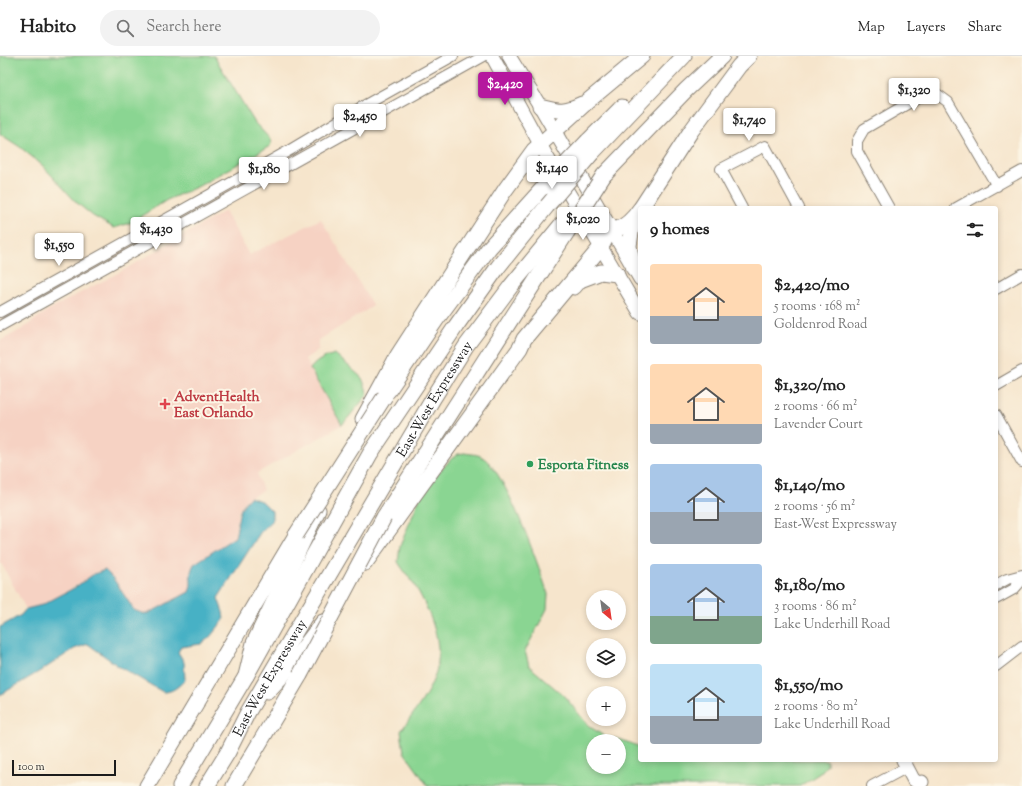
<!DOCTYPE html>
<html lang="en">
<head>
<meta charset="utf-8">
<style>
  :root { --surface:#fff; --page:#f2f2f2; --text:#222; --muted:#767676; --line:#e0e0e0; --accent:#b5179e }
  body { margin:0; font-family:"Sorts Mill Goudy",serif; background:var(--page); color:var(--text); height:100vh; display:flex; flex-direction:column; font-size:15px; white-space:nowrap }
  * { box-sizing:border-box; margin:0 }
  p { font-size:13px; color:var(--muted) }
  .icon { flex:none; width:22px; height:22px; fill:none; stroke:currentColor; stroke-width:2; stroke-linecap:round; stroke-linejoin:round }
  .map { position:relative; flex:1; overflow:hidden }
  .drawer { position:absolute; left:638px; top:150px; width:360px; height:556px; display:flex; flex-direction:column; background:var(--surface); border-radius:4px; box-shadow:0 2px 6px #0003 }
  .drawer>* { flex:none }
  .needle { width:26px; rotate:151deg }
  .buttons { position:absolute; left:586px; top:534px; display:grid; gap:8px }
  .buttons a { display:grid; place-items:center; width:40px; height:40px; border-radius:50%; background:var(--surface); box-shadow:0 2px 6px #0003; font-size:20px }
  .scale { position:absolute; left:12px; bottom:10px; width:104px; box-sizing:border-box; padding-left:4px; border:2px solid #1c1c1c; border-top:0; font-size:11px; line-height:14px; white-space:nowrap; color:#1c1c1c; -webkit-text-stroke:3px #fcf5e5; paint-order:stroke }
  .price { position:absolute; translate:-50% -34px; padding:0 9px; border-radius:4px; background:#fff; color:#222; font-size:13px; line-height:26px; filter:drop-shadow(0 1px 2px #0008) }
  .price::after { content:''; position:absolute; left:50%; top:24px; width:12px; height:9px; margin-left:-6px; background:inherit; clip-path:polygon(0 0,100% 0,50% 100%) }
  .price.on { background:var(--accent); color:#fff }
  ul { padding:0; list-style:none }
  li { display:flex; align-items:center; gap:12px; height:100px; padding:0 12px }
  li span { display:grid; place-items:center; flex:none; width:112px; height:80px; border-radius:4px; color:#555 }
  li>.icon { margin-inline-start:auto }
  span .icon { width:48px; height:48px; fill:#fffc; stroke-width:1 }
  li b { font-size:17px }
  h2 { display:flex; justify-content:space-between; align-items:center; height:48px; padding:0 12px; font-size:17px }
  header { display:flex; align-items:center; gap:24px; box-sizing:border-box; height:56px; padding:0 20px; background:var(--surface); border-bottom:1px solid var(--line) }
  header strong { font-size:19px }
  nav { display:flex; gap:22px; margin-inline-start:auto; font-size:14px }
  .search { width:280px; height:36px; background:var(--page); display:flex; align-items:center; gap:10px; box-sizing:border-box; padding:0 14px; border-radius:22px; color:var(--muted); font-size:15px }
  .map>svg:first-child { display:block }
  .built { fill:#f6d2c3 }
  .green { fill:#8ad592; stroke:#537857; fill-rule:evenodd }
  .water { fill:#47b1c5; stroke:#326670 }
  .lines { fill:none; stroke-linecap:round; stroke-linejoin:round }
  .minor-casing { stroke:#898074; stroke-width:12 }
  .major-casing { stroke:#898074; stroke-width:15 }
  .highway-casing { stroke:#898074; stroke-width:17 }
  .minor { stroke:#fff; stroke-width:10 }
  .major { stroke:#fff; stroke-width:13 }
  .highway { stroke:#fff; stroke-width:15 }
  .highway-bridge-casing { stroke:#898074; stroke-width:17; stroke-linecap:butt }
  .highway-bridge { stroke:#fff; stroke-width:15 }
  .health-dot { fill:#e0444e; stroke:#fcf5e5; stroke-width:1.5 }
  .leisure-dot { fill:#2e9e5b; stroke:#fcf5e5; stroke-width:1.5 }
  .labels { text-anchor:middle; stroke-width:4; stroke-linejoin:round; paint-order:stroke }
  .health-label { font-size:14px; font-weight:bold; fill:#be3a42; stroke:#fcf5e5; text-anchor:start }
  .street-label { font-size:14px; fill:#1c1c1c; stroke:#fcf5e5 }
  .leisure-label { font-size:14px; font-weight:bold; fill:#27864d; stroke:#fcf5e5; text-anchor:start }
</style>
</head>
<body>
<header>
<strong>Habito</strong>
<div class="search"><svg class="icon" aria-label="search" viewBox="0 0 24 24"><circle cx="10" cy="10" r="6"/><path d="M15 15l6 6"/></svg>Search here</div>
<nav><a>Map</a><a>Layers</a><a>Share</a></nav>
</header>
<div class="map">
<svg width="1022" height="730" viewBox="0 0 1022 730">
  <rect width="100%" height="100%" fill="#fcf5e5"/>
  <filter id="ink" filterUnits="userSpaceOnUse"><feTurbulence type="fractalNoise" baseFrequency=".025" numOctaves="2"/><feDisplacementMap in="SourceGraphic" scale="8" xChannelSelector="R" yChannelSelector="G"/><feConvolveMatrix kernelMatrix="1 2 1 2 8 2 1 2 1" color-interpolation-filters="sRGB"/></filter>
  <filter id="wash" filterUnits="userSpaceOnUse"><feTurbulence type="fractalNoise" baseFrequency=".012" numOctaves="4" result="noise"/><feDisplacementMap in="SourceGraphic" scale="16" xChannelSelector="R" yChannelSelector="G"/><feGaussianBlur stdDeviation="0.9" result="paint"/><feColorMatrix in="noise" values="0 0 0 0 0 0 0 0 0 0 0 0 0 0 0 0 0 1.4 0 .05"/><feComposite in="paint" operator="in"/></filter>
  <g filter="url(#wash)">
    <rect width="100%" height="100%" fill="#f6e5cc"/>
    <path class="built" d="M 225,155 L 249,199 L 321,163 L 373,250 L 319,284 L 318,294 L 305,303 L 342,369 L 257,417 L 263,435 L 250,441 L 243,448 L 238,457 L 235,481 L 194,508 L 190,525 L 192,530 L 189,536 L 149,557 L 144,558 L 134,554 L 113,522 L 105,514 L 94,518 L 74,531 L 42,549 L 26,553 L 0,505 L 0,285 L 24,272 L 48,254 L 122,215 Z"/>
    <path class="green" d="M 0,0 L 214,0 L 255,67 L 272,85 L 270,90 L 199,130 L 167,144 L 130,167 L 114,172 L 93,160 L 77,147 L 42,109 L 20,91 L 0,78 Z
      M 335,298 L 362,322 L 368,338 L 342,369 L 310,313 C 317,304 325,301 335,298 Z
      M 464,397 C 470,398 478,398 482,401 C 505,413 539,511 548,538 L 547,553 L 525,595 L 529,610 L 564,640 L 589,670 L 604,680 L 622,684 L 640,691 L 640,704 L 827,704 L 827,709 L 820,717 L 800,730 L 428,730 L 404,696 L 401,675 C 414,656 432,635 437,612 C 443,585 428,551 414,528 C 409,521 403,514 398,506 L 400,490 L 420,441 L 429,428 L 451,403 L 458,398 ZM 593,685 L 619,685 L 619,711 L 593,711 Z"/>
    <path class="water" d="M 250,441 L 263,446 L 272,455 L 272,464 L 260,477 L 218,542 L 223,556 L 224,564 L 209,582 L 201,588 L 181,591 L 178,596 L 184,606 L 185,624 C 178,631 173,636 163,636 L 118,610 L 88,588 L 74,593 L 47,611 L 0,639 L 0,571 L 21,559 L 26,553 L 42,549 L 74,532 L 94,518 L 105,514 L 113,522 L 134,554 L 144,558 L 149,557 L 189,536 C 194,525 187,521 194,508 L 235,481 C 240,463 235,456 250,441 Z"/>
  </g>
  <g filter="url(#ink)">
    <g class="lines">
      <g class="minor-casing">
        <path id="minor" d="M 742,152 L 721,113 L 765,90 L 799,152
          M 889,152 L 857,95 L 857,85 L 864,73 L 926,37 L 937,38 L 948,46 L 997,130
          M 956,152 L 1022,115
          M 996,233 L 1022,218
          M 0,256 L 290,94 L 367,48 L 453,0
          M 0,270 L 484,0
          M 996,330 L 1022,315
          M 996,359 L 1022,406
          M 996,529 L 1007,523 L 1022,519
          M 996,543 L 1014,533 L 1022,524
          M 996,610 L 1022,590
          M 872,730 L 900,715"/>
      </g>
      <g class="major-casing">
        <path id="major" d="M 492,0 L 546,99 L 640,257
          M 509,0 L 540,50 L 640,223
          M 903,704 L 913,723 L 918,727 L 922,726"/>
      </g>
      <g class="highway-casing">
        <g id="highway">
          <path d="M 540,50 C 559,55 563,57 582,48"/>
          <path d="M 588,85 L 622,51"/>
          <path d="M 592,97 L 684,0"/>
          <path d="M 604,119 L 686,34 L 722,0"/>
          <path d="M 641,152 L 691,75 L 739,10 L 749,0"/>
          <path d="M 633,163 L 629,190 L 634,213"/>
          <path d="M 587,167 C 610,180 625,175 640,153"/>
          <path d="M 574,231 L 580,224 L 601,216 L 617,218"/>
          <path d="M 388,335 L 436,264 L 489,192 L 544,131"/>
          <path d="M 363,363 L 398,299 L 505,134 L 534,94 L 588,45 L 642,0"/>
          <path d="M 384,461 L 567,176"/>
          <path d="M 365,507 L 520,292 L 524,283 L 601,191 L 608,178 L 609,169"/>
          <path d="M 246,620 L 254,587 L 318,454"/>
          <path d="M 267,636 L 282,620 L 323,566"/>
          <path d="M 147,730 L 296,479"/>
          <path d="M 180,730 L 246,620 L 370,398 L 456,270 L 498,211 L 547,150"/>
          <path id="s1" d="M 207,730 L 228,696 L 248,656 L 434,341 L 466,290 L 511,230 L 562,168"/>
          <path d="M 234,730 L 300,619"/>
        </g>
      </g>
      <use href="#minor" class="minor"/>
      <use href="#major" class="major"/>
      <use href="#highway" class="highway"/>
      <g class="highway-bridge-casing">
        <path id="highway-bridge" d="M 544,131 L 588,85
          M 547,150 L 592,97
          M 567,176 L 604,119
          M 296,479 L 385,340
          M 300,619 L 384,461"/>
      </g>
      <use href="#highway-bridge" class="highway-bridge"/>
    </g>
  </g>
  <path class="health-dot" d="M163 342h4v4h4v4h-4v4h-4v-4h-4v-4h4z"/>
  <circle class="leisure-dot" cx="530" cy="408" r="4"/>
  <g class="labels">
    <g class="health-label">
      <text x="174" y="345">AdventHealth<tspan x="174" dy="16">East Orlando</tspan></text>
    </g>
    <g class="street-label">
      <text dy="5" stroke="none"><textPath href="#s1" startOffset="449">East-West Expressway</textPath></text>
      <text dy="5" stroke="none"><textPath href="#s1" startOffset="125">East-West Expressway</textPath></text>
    </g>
    <g class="leisure-label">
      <text x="538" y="413">Esporta Fitness</text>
    </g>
  </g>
</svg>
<div class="buttons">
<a><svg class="needle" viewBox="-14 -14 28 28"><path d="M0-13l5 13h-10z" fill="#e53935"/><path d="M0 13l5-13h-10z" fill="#767676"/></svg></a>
<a><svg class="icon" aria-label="layers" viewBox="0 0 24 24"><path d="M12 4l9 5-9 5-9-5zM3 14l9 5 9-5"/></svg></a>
<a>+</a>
<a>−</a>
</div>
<div class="scale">100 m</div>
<b class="price on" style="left:505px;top:50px">$2,420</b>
<b class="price" style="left:914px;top:56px">$1,320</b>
<b class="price" style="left:360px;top:82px">$2,450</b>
<b class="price" style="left:749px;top:86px">$1,740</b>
<b class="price" style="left:552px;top:134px">$1,140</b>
<b class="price" style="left:264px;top:135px">$1,180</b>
<b class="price" style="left:583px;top:185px">$1,020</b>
<b class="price" style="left:156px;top:195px">$1,430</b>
<b class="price" style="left:59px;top:211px">$1,550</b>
<section class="drawer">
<h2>9 homes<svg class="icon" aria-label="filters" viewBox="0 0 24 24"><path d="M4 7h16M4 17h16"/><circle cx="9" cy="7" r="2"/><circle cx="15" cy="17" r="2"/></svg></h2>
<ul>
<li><span style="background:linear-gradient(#ffd9b3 65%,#9aa5b1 0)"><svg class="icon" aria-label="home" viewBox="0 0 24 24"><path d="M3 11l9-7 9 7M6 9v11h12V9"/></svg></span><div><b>$2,420/mo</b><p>5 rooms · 168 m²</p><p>Goldenrod Road</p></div></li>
<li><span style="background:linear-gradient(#ffd9b3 75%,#9aa5b1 0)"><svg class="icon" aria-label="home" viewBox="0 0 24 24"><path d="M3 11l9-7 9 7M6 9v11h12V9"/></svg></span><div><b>$1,320/mo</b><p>2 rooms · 66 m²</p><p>Lavender Court</p></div></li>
<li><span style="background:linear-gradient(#a9c7e8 60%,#9aa5b1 0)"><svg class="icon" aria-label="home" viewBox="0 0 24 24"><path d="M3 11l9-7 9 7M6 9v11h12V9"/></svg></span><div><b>$1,140/mo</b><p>2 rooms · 56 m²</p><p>East-West Expressway</p></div></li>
<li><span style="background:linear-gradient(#a9c7e8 65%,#7fa58c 0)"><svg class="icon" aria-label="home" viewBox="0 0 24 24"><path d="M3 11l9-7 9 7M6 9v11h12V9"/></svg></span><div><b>$1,180/mo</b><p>3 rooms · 86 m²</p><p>Lake Underhill Road</p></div></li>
<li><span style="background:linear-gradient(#bfe0f5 65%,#9aa5b1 0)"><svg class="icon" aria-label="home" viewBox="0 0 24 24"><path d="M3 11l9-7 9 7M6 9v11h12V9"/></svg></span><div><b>$1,550/mo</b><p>2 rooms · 80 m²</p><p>Lake Underhill Road</p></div></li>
</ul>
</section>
</div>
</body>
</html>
